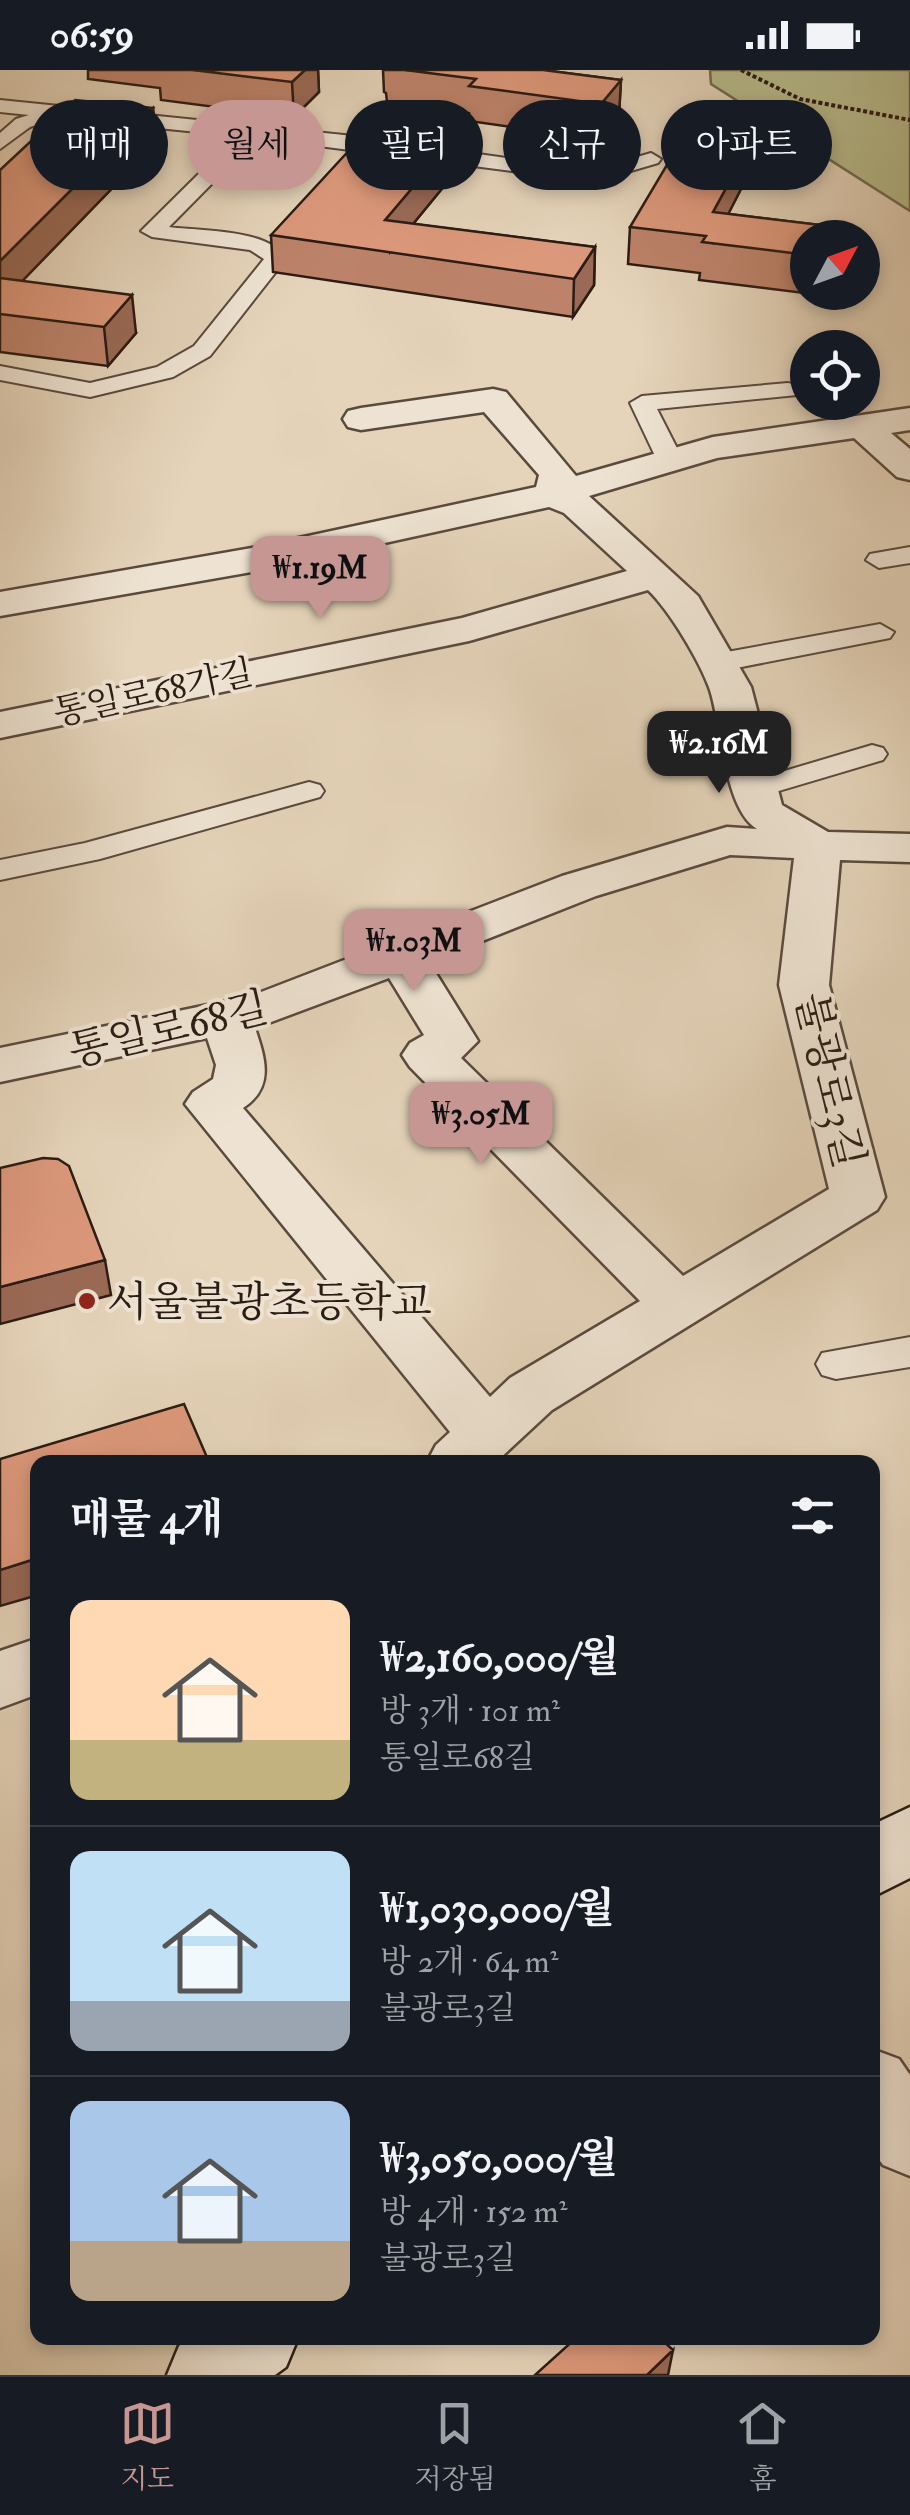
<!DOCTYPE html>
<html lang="ko">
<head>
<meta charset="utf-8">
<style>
  :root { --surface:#171b24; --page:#20242c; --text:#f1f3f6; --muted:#9ea1a6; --line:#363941; --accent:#c59692 }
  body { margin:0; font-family:"IM FELL Double Pica","Noto Serif KR",serif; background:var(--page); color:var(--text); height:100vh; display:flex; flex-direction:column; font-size:38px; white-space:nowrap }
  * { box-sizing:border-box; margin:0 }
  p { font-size:32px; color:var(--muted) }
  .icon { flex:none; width:55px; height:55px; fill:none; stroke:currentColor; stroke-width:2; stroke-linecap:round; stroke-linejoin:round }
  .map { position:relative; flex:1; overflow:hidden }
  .sheet { position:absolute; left:30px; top:1385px; width:850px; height:890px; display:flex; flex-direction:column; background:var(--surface); border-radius:20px; box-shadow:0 5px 15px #0003 }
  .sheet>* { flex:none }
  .top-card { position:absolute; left:30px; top:30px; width:850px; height:90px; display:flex; gap:20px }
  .needle { width:65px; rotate:49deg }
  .controls { position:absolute; left:790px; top:150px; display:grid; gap:20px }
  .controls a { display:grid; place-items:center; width:90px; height:90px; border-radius:50%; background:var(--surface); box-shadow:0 5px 15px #0003; font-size:50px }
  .price { position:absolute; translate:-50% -85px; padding:0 22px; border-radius:20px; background:var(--accent); color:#111; font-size:32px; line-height:65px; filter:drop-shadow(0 2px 5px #0008) }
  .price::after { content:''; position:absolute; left:50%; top:60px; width:30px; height:22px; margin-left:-15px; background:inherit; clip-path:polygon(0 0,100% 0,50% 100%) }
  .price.active { background:#222; color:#fff }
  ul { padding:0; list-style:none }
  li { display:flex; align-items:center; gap:30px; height:250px; padding:0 40px }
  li+li { border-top:2px solid var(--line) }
  li span { display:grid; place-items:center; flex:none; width:280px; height:200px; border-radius:20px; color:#555 }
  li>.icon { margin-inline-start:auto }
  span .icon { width:120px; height:120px; fill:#fffc; stroke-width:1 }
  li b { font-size:42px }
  h2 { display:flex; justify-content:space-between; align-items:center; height:120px; padding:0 40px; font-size:42px }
  .chip { padding:0 35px; border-radius:45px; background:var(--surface); box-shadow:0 5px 15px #0003; font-size:35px; line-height:90px }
  .chip.active { background:var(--accent); color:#111 }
  .status { display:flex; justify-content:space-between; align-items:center; height:70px; padding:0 50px; background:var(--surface); direction:ltr }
  .status svg { height:28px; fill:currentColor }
  .dock { display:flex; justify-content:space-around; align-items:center; height:140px; border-top:2px solid var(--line); background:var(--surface); font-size:28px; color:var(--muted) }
  .dock a { display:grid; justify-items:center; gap:5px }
  .dock .active { color:var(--accent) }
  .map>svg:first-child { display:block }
  .green { fill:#b8bc8d; stroke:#726c50; stroke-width:2.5 }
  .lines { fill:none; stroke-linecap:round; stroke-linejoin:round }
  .service-casing { stroke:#5a4a3e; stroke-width:4 }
  .minor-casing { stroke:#5a4a3e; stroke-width:5 }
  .secondary-casing { stroke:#2b1c14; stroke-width:5 }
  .path { stroke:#2b1c14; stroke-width:4; stroke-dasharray:4 2.5; stroke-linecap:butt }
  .service { fill:#eee3d2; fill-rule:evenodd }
  .minor { fill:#eee3d2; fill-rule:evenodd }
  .secondary { fill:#eee3d2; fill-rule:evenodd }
  .wall { fill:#bd836a; stroke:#2b1c14; stroke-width:2.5 }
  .shaded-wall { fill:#9a6a56; stroke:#2b1c14; stroke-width:2.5 }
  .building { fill:#dc987b; stroke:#2b1c14; stroke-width:2.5 }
  .poi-dot { fill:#8f2418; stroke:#eee3d2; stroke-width:4 }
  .labels { text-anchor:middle; stroke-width:8; stroke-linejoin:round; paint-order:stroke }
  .far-street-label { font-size:35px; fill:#2b1c14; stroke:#eee3d2 }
  .street-label { font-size:42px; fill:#2b1c14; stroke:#eee3d2 }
  .poi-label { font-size:42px; fill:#2b1c14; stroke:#eee3d2; text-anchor:start }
</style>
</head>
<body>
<div class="status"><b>06:59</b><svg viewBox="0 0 49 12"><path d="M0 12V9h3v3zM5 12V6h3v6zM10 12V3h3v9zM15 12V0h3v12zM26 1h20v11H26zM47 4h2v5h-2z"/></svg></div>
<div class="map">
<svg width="910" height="2305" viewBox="0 0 910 2305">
  <rect width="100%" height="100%" fill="#e5d4ba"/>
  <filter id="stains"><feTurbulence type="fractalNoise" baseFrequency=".002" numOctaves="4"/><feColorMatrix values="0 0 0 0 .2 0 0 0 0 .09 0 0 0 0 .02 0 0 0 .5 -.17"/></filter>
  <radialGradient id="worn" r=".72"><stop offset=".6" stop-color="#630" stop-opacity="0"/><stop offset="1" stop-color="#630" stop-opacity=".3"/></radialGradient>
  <path class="green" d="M 710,0 L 910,0 L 910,141 L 711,14 Z"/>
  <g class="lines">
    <g class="service-casing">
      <path id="service" d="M 0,30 L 344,65 L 527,91 L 606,96 L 651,83 L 661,89 L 658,93 L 607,108 L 527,103 L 257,68 L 169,157 C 200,161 271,159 286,189 L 210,286 L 173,307 L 90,327 L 0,310 L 0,296 L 90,313 L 157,297 L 194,276 L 264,189 L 250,180 L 152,167 L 141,161 L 237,66 L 59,48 L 30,57 L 0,79 L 0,63 L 16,49 L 29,45 L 0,42 Z
        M 788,313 L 797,315 L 800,320 L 797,325 L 657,339 L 683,390 L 670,398 L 657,390 L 630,333 L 642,326 Z
        M 910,477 L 910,493 L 879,498 L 866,490 L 870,484 Z
        M 880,554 L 894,562 L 890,568 L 716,602 L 706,599 L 702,593 L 706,587 L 716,584 Z
        M 872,675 L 883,678 L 887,684 L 883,690 L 755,728 L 744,725 L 740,719 L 744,713 Z
        M 309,712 L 320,715 L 324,721 L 320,727 L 100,789 L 0,810 L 0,790 L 85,773 Z
        M 910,1267 L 910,1297 L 836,1309 L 822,1305 L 816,1294 L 822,1283 Z"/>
    </g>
    <g class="minor-casing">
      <path id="minor" d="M 493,319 L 506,322 L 576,406 L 713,367 L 910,338 L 910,360 L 891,363 L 910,379 L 910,410 L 897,407 L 854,368 L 717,388 L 589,426 L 698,526 L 751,617 L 782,735 L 828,762 L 910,764 L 910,792 L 840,790 L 829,915 L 885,1127 L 877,1140 L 552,1340 L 496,1392 L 427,1392 L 436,1375 L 450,1362 L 185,1034 L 193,1022 L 213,1009 L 216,995 L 207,968 L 0,1012 L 0,978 L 251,926 L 562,806 L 727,757 L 757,759 C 724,739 722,657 710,620 C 700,591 669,540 648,520 L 469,571 L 0,668 L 0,642 L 462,548 L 627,501 L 564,443 L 549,437 L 257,501 L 0,546 L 0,522 L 257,477 L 536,417 L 539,405 L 484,342 L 361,360 L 348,357 L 343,349 L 348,341 L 361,338 ZM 730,785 L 794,788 L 779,915 L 829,1119 L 683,1206 L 461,988 L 478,971 L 429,892 L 596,826 ZM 389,908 L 424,965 L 410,973 L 402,985 L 410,997 L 640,1231 L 510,1308 L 490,1327 L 243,1038 C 275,1017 265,988 255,958 Z
        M 38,1568 L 38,1624 L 0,1638 L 0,1581 Z
        M 872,1979 L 899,1989 L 910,2005 L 910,2106 L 883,2095 L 872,2080 Z"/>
    </g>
    <g class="secondary-casing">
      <path id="secondary" d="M 910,1737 L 910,1808 L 872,1827 L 872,1755 Z
        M 190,2268 L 298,2268 L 286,2297 L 275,2305 L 167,2305 L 179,2276 Z"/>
    </g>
    <path class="path" d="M 741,0 L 800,29 L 910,50"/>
    <use href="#service" class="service"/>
    <use href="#minor" class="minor"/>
    <use href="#secondary" class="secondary"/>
  </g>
  <path class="wall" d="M 88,0 L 318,0 L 319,22 L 294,47 L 161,30 L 160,18 L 88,9 Z
    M 383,0 L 543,0 L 621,10 L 619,45 L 599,69 L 469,51 L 469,43 L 387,32 L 386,23 L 384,22 Z
    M 153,38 L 156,73 L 22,211 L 136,263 L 108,296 L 0,282 L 0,100 Z
    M 463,93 L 413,154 L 595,177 L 594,215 L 573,247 L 273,202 L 271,165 Z
    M 740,121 L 728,144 L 837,157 L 836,168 L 808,168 L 808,222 L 821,222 L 820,225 L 699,210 L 700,203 L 628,194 L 630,157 Z"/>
  <path class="shaded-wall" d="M 305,0 L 318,0 L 319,22 L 294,47 L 292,12 Z
    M 621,10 L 619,45 L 599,69 L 601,34 Z
    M 153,38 L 156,73 L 0,234 L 0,191 Z
    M 463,58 L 463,93 L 390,182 L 385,150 Z
    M 744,85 L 740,121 L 713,174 L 713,142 Z
    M 595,177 L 594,215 L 573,247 L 574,209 Z
    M 132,225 L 136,263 L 108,296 L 104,257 Z
    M 105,1190 L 111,1225 L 0,1254 L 0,1217 Z
    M 38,1488 L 38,1525 L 0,1536 L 0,1500 Z
    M 673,2280 L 668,2305 L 647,2305 Z"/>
  <path class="building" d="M 193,0 L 305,0 L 292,12 Z
    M 405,0 L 543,0 L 621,10 L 601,34 L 469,16 L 476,9 Z
    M 75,30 L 153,38 L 0,191 L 0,100 Z
    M 379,48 L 463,58 L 385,150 L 595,177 L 574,209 L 271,165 Z
    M 677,78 L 744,85 L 713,142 L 837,157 L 832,168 L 808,168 L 808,185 L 702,172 L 706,166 L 630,157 Z
    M 0,208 L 132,225 L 104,257 L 0,244 Z
    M 43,1088 L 58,1089 L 69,1096 L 105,1190 L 0,1217 L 0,1098 Z
    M 184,1334 L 209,1392 L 38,1392 L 38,1488 L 0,1500 L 0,1389 Z
    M 576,2268 L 660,2268 L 673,2280 L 647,2305 L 535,2305 Z"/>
  <circle class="poi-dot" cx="87" cy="1231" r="10"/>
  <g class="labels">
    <g class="far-street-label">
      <text transform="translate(153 622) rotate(-12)" y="12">통일로68가길</text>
    </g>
    <g class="street-label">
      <text transform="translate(168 958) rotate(-13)" y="15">통일로68길</text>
      <text transform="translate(831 1010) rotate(77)" y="15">불광로3길</text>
    </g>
    <g class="poi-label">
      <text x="107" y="1246">서울불광초등학교</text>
    </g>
  </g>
  <rect width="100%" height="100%" filter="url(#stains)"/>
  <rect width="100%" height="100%" fill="url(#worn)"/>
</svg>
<div class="controls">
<a><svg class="needle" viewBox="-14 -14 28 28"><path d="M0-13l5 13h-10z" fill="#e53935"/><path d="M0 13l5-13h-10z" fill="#9ea1a6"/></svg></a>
<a><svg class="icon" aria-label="locate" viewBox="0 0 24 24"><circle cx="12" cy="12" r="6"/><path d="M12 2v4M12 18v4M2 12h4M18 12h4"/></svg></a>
</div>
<b class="price" style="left:320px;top:551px">₩1.19M</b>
<b class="price active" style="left:719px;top:726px">₩2.16M</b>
<b class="price" style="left:414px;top:924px">₩1.03M</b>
<b class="price" style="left:481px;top:1097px">₩3.05M</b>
<div class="top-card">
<a class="chip">매매</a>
<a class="chip active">월세</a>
<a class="chip">필터</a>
<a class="chip">신규</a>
<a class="chip">아파트</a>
</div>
<section class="sheet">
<h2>매물 4개<svg class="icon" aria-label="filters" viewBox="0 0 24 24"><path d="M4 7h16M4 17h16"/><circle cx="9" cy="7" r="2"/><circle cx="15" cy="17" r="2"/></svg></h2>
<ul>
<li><span style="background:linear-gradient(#ffd9b3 70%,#c2b280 0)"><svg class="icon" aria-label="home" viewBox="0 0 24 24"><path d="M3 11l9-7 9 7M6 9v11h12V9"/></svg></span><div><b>₩2,160,000/월</b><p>방 3개 · 101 m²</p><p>통일로68길</p></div></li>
<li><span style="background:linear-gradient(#bfe0f5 75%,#9aa5b1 0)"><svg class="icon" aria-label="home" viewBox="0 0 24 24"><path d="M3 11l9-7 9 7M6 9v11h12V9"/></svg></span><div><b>₩1,030,000/월</b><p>방 2개 · 64 m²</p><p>불광로3길</p></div></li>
<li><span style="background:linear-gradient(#a9c7e8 70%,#b9a48a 0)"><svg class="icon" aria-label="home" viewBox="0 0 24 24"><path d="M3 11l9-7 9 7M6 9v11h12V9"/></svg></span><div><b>₩3,050,000/월</b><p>방 4개 · 152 m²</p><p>불광로3길</p></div></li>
</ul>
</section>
</div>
<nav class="dock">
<a class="active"><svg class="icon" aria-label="map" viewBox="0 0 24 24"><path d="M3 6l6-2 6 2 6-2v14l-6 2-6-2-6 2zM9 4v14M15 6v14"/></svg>지도</a>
<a><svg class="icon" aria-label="saved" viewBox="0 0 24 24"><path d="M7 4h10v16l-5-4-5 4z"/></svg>저장됨</a>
<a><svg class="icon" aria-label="home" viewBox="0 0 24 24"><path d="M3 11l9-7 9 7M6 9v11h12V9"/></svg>홈</a>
</nav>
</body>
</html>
